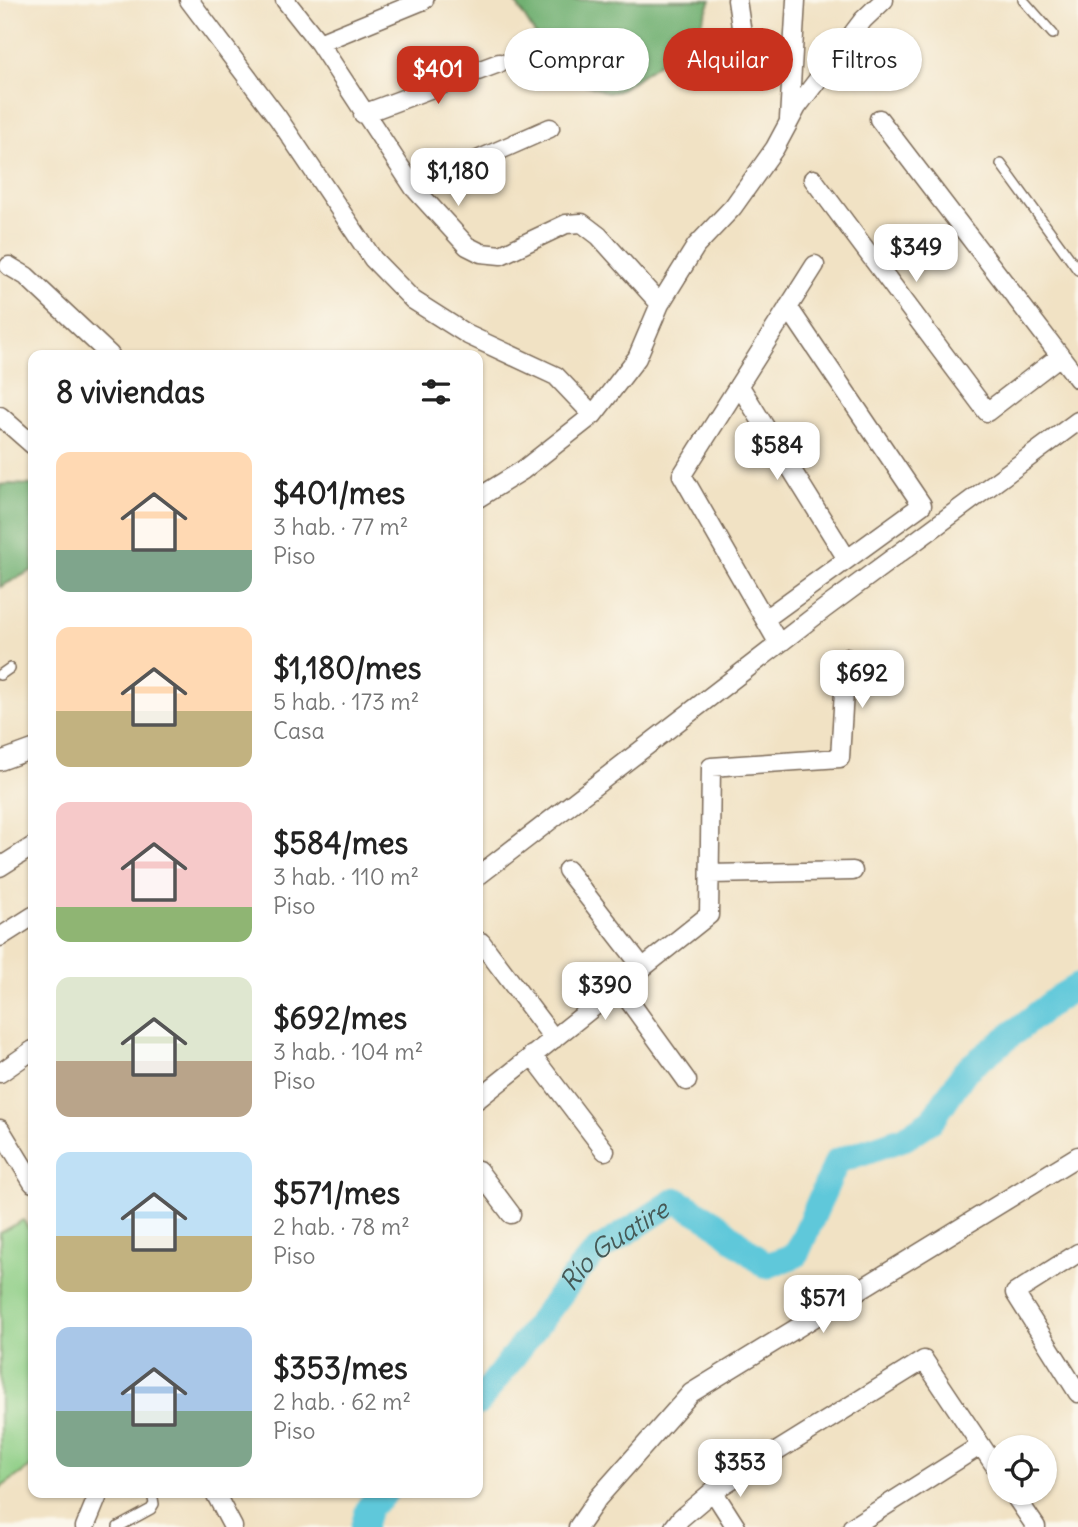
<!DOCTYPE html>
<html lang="es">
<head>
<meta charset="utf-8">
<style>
  :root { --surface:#fff; --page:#f6f6f6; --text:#222; --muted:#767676; --accent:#c8321e }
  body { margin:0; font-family:Delius,sans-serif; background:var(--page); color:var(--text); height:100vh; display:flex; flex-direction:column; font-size:26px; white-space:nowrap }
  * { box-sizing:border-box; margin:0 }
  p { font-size:23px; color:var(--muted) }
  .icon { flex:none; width:38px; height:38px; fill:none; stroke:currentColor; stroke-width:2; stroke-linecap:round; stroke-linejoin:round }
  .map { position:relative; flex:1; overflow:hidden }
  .details { position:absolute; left:28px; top:350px; width:455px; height:1148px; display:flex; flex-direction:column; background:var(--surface); border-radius:14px; box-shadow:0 2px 5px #0004 }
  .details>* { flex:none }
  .top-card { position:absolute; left:504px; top:28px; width:469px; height:63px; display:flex; gap:14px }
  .controls { position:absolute; left:987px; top:1435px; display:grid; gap:14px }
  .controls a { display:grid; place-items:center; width:70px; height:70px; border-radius:50%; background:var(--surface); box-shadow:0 2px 5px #0004; font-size:35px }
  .price { position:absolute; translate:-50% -60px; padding:0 16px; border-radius:14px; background:#fff; color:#222; font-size:23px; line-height:46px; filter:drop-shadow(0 2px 4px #0008) }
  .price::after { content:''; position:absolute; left:50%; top:42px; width:21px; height:16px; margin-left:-10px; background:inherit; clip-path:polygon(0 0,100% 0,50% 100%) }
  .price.selected { background:var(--accent); color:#fff }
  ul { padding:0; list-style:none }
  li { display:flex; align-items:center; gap:21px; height:175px; padding:0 28px }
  li span { display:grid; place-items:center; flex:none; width:196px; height:140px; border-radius:14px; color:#555 }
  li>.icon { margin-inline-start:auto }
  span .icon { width:84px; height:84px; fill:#fffc; stroke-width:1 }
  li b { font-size:30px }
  h2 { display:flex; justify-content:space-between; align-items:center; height:84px; padding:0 28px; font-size:30px }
  .chip { padding:0 24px; border-radius:32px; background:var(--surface); box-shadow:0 2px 5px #0004; font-size:24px; line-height:63px }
  .chip.selected { background:var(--accent); color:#fff }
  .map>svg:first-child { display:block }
  .green { fill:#8ccd84; stroke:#647c51; stroke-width:2 }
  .forest { fill:#71b072; stroke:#566d48; stroke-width:2 }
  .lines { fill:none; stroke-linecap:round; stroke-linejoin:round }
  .river { stroke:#5ec8da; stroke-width:26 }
  .service-casing { stroke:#7b6a58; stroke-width:12 }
  .minor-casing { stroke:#7b6a58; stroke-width:21 }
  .service { stroke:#fff; stroke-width:9 }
  .minor { stroke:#fff; stroke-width:18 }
  .labels { text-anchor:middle; stroke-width:5; stroke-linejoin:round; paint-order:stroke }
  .water-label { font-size:26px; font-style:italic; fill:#465956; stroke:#fbf7ec }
</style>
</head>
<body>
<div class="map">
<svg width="1078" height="1527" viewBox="0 0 1078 1527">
  <rect width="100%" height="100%" fill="#fbf7ec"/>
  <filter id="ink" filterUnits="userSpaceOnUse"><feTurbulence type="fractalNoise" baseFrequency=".0143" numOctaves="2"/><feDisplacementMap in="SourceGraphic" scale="14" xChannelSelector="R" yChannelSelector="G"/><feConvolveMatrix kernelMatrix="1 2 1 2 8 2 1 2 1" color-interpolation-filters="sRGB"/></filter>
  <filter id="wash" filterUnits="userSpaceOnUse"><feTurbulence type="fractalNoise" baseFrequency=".00686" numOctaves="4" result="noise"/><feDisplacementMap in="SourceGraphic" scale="28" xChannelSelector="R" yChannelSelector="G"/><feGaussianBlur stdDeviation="1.57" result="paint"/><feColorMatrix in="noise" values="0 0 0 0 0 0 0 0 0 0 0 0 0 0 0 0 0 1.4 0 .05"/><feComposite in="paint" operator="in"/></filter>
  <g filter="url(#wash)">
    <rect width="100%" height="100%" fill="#f1e2c4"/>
    <path class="green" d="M 23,1220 L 33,1235 L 33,1465 L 0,1488 L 0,1233 Z"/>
    <path class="forest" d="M 514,0 L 711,0 L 700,27 L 687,44 L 618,91 L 608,93 L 572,79 L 554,65 Z
      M 9,484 L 33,485 L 33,570 L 0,587 L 0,485 Z"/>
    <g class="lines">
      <g class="river">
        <path id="s1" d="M 478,1403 L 579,1270 L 596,1252 L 676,1200 L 714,1222 L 766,1266 L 796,1255 L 837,1161 L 905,1138 L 932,1120 L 966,1070 L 1058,998 L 1078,986"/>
        <path d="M 363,1527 L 369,1507 L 385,1493"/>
      </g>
    </g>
  </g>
  <g filter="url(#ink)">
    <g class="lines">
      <g class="service-casing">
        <path id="service" d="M 1023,0 L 1053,34
          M 1001,164 L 1078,270
          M 0,675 L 10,668
          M 118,1527 L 151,1509 L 154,1504 L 152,1493"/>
      </g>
      <g class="minor-casing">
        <path id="minor" d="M 189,0 L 278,118 L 373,259 L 413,300 L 468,335 L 556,376 L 593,415
          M 285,0 L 319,43 L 414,188 L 467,246 L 481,253 L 501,255 L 566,224 L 582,223 L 599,236 L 660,304
          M 737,0 L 744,47 L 759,61 L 791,64
          M 319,43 L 424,0
          M 363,114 L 499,63
          M 789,119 L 796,0
          M 879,119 L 1078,379
          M 813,179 L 987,412 L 1060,356
          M 414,188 L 550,128
          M 9,266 L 26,276 L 110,355
          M 739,385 L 847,559
          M 0,416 L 33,445
          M 478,498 L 523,470 L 593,415 L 637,358 L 660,304 L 696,246 L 733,207 L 775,148 L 797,107 L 863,20 L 884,0
          M 765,619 L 922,505 L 788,307
          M 779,644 L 682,475 L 815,265
          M 0,761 L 33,749
          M 0,867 L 33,846
          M 567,870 L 643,968
          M 710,874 L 853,871
          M 478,876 L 824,609 L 1078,421
          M 0,937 L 33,916
          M 481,942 L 554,1039
          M 619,987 L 687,1081
          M 532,1055 L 605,1151
          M 0,1073 L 33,1050
          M 478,1099 L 709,915 L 711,767 L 840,758 L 846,658
          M 0,1129 L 33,1183
          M 478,1170 L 511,1214
          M 1078,1253 L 1015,1293 L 1078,1393
          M 713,1491 L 736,1527
          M 215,1493 L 233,1527
          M 1013,1493 L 1036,1527
          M 85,1527 L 99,1493
          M 578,1527 L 598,1498 L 691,1393 L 1078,1156
          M 674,1527 L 681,1518 L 713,1491 L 924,1360 L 999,1472
          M 852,1527 L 981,1445"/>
      </g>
      <use href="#service" class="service"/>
      <use href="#minor" class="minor"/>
    </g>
  </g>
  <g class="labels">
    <g class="water-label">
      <text dy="9" stroke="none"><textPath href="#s1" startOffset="210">Río Guatire</textPath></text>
    </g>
  </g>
</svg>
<div class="controls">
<a><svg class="icon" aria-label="locate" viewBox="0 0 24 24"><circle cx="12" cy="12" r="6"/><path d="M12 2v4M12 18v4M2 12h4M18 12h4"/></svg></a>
</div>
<b class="price selected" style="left:438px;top:106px">$401</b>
<b class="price" style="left:458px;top:208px">$1,180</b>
<b class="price" style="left:916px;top:284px">$349</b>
<b class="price" style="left:777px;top:482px">$584</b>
<b class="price" style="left:862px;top:710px">$692</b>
<b class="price" style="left:605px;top:1022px">$390</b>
<b class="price" style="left:823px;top:1335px">$571</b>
<b class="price" style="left:740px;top:1499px">$353</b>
<div class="top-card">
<a class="chip">Comprar</a>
<a class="chip selected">Alquilar</a>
<a class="chip">Filtros</a>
</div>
<section class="details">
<h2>8 viviendas<svg class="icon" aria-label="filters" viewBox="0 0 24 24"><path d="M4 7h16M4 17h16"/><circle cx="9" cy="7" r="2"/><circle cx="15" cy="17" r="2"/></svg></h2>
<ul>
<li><span style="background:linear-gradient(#ffd9b3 70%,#7fa58c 0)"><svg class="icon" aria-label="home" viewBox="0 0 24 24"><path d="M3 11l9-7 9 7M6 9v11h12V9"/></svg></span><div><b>$401/mes</b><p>3 hab. · 77 m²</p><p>Piso</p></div></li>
<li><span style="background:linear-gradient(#ffd9b3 60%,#c2b280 0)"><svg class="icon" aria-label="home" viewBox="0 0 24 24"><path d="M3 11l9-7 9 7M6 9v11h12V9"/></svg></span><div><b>$1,180/mes</b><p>5 hab. · 173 m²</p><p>Casa</p></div></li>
<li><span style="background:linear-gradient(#f6c9c9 75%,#8fb573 0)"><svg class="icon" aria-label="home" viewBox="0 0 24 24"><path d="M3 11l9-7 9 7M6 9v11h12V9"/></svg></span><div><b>$584/mes</b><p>3 hab. · 110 m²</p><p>Piso</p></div></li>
<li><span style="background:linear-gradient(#dfe7d0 60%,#b9a48a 0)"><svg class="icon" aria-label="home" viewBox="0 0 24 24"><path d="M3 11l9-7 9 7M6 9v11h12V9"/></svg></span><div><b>$692/mes</b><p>3 hab. · 104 m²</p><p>Piso</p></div></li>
<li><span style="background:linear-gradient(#bfe0f5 60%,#c2b280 0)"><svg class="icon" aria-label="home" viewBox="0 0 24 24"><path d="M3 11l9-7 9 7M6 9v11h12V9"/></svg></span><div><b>$571/mes</b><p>2 hab. · 78 m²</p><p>Piso</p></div></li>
<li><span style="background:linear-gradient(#a9c7e8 60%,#7fa58c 0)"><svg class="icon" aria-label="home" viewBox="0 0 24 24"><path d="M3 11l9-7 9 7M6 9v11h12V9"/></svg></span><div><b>$353/mes</b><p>2 hab. · 62 m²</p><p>Piso</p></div></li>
</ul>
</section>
</div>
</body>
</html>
